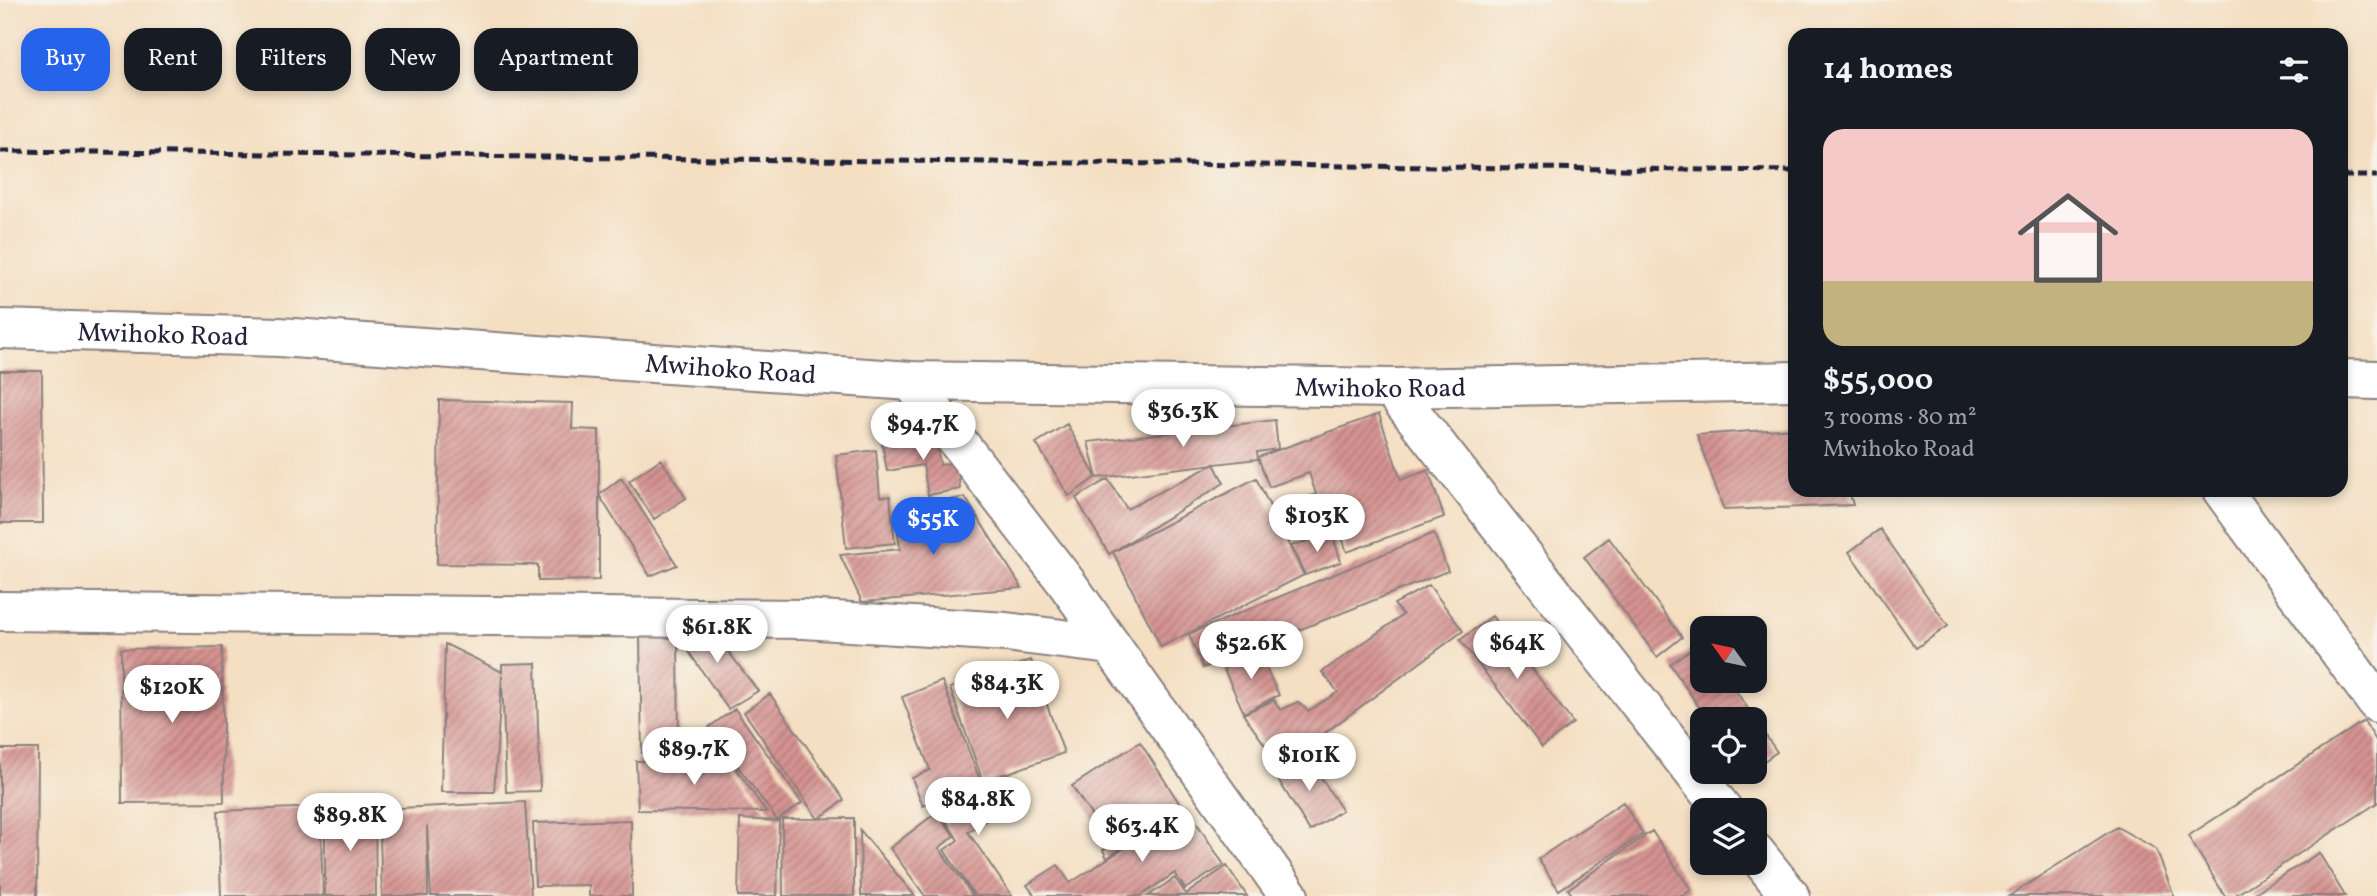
<!DOCTYPE html>
<html lang="en">
<head>
<meta charset="utf-8">
<style>
  :root { --surface:#171b24; --page:#242831; --text:#f1f3f6; --muted:#9ea1a6; --line:#363941; --accent:#2563eb }
  body { margin:0; font-family:Vollkorn,serif; background:var(--page); color:var(--text); height:100vh; display:flex; flex-direction:column; font-size:26px; white-space:nowrap }
  * { box-sizing:border-box; margin:0 }
  p { font-size:23px; color:var(--muted) }
  .icon { flex:none; width:38px; height:38px; fill:none; stroke:currentColor; stroke-width:2; stroke-linecap:round; stroke-linejoin:round }
  .map { position:relative; flex:1; overflow:hidden }
  .panel { position:absolute; left:1788px; top:28px; width:560px; height:469px; display:flex; flex-direction:column; background:var(--surface); border-radius:21px; box-shadow:0 4px 10px #0003 }
  .panel>* { flex:none }
  .top-card { position:absolute; left:21px; top:28px; width:665px; height:63px; display:flex; gap:14px }
  .needle { width:46px; rotate:303deg }
  .tools { position:absolute; left:1690px; top:616px; display:grid; gap:14px }
  .tools a { display:grid; place-items:center; width:77px; height:77px; border-radius:14px; background:var(--surface); box-shadow:0 4px 10px #0003; font-size:35px }
  .price { position:absolute; translate:-50% -60px; padding:0 16px; border-radius:24px; background:#fff; color:#222; font-size:23px; line-height:46px; filter:drop-shadow(0 2px 4px #0008) }
  .price::after { content:''; position:absolute; left:50%; top:42px; width:21px; height:16px; margin-left:-10px; background:inherit; clip-path:polygon(0 0,100% 0,50% 100%) }
  .price.on { background:var(--accent); color:#fff }
  ul { padding:0; list-style:none }
  li { display:grid; align-content:center; gap:14px; height:371px; padding:0 35px }
  li+li { border-top:2px solid var(--line) }
  li span { display:grid; place-items:center; height:217px; border-radius:21px; color:#555 }
  li>.icon { margin-inline-start:auto }
  span .icon { width:126px; height:126px; fill:#fffc; stroke-width:1 }
  li b { font-size:30px }
  h2 { display:flex; justify-content:space-between; align-items:center; height:84px; padding:0 35px; font-size:30px }
  .chip { padding:0 24px; border-radius:21px; background:var(--surface); box-shadow:0 4px 10px #0003; font-size:24px; line-height:63px }
  .chip.on { background:var(--accent); color:#fff }
  .map>svg:first-child { display:block }
  .building { fill:url(#building-hatch) }
  .lines { fill:none; stroke-linecap:round; stroke-linejoin:round }
  .minor-casing { stroke:#8b807e; stroke-width:42 }
  .tertiary-casing { stroke:#8b807e; stroke-width:42 }
  .minor { stroke:#fff; stroke-width:38 }
  .tertiary { stroke:#fff; stroke-width:38 }
  .rail { stroke:#22223b; stroke-width:5; stroke-dasharray:10 5; stroke-linecap:butt }
  .labels { text-anchor:middle; stroke-width:5; stroke-linejoin:round; paint-order:stroke }
  .street-label { font-size:26px; fill:#22223b; stroke:#f7f3e8 }
</style>
</head>
<body>
<div class="map">
<svg width="2377" height="896" viewBox="0 0 2377 896">
  <defs>
    <pattern id="building-hatch" width="6" height="6" patternUnits="userSpaceOnUse" patternTransform="scale(1.75)"><rect width="6" height="6" fill="#d59391"/><path d="M-1 1l2-2M0 6l6-6M5 7l2-2" fill="none" stroke="#ac7878"/></pattern>
  </defs>
  <rect width="100%" height="100%" fill="#f7f3e8"/>
  <filter id="ink" filterUnits="userSpaceOnUse"><feTurbulence type="fractalNoise" baseFrequency=".0143" numOctaves="2"/><feDisplacementMap in="SourceGraphic" scale="14" xChannelSelector="R" yChannelSelector="G"/><feConvolveMatrix kernelMatrix="1 2 1 2 8 2 1 2 1" color-interpolation-filters="sRGB"/></filter>
  <filter id="wash" filterUnits="userSpaceOnUse"><feTurbulence type="fractalNoise" baseFrequency=".00686" numOctaves="4" result="noise"/><feDisplacementMap in="SourceGraphic" scale="28" xChannelSelector="R" yChannelSelector="G"/><feGaussianBlur stdDeviation="1.57" result="paint"/><feColorMatrix in="noise" values="0 0 0 0 0 0 0 0 0 0 0 0 0 0 0 0 0 1.4 0 .05"/><feComposite in="paint" operator="in"/></filter>
  <g filter="url(#wash)">
    <rect width="100%" height="100%" fill="#f4dfc2"/>
    <g id="blocks">
      <path class="building" d="M 0,371 L 42,371 L 43,523 L 0,523 Z
        M 439,400 L 573,403 L 572,429 L 599,430 L 599,495 L 621,478 L 677,565 L 650,576 L 599,495 L 599,580 L 538,581 L 538,565 L 437,564 Z
        M 1379,414 L 1401,480 L 1428,470 L 1444,517 L 1347,552 L 1338,527 L 1307,537 L 1294,502 L 1316,494 L 1309,473 L 1269,487 L 1258,457 Z
        M 1275,420 L 1278,449 L 1257,452 L 1258,459 L 1097,478 L 1088,442 Z
        M 1067,424 L 1096,477 L 1069,496 L 1036,443 Z
        M 1796,428 L 1796,490 L 1849,490 L 1853,505 L 1724,510 L 1697,435 Z
        M 935,434 L 940,465 L 957,462 L 960,489 L 928,495 L 923,465 L 887,471 L 882,443 Z
        M 876,450 L 880,497 L 890,496 L 895,543 L 846,548 L 836,455 Z
        M 661,459 L 686,498 L 654,519 L 629,481 Z
        M 1214,464 L 1224,483 L 1109,554 L 1076,498 L 1108,479 L 1127,509 Z
        M 1256,478 L 1304,575 L 1161,647 L 1113,552 Z
        M 965,497 L 1022,588 L 862,602 L 840,555 L 900,549 L 895,510 Z
        M 1880,529 L 1948,626 L 1916,648 L 1849,552 Z
        M 1332,533 L 1341,562 L 1305,575 L 1291,546 Z
        M 1434,533 L 1448,571 L 1203,668 L 1189,634 Z
        M 1609,538 L 1682,637 L 1657,657 L 1584,557 Z
        M 1429,585 L 1463,631 L 1280,766 L 1243,714 L 1274,700 L 1280,710 L 1298,702 L 1308,711 L 1338,692 L 1322,672 L 1403,615 L 1394,604 Z
        M 1492,616 L 1573,723 L 1542,747 L 1460,640 Z
        M 706,622 L 758,691 L 728,709 L 676,633 Z
        M 678,636 L 679,752 L 642,753 L 640,637 Z
        M 1703,641 L 1703,681 L 1729,681 L 1755,719 L 1707,719 L 1670,664 Z
        M 445,644 L 502,672 L 502,664 L 536,663 L 540,791 L 506,792 L 502,675 L 494,792 L 441,792 Z
        M 222,647 L 224,802 L 122,803 L 121,649 Z
        M 1257,650 L 1279,695 L 1244,713 L 1223,667 Z
        M 1031,660 L 1064,753 L 983,782 L 950,688 Z
        M 942,681 L 981,783 L 923,806 L 912,778 L 930,770 L 902,697 Z
        M 770,694 L 844,800 L 818,819 L 744,712 Z
        M 735,709 L 802,803 L 777,820 L 709,727 Z
        M 1755,720 L 1777,752 L 1755,767 Z
        M 2364,721 L 2377,742 L 2377,803 L 2234,896 L 2225,896 L 2188,836 Z
        M 1140,742 L 1183,809 L 1107,858 L 1103,850 L 1111,845 L 1072,786 Z
        M 0,749 L 38,749 L 37,896 L 0,896 Z
        M 1307,756 L 1342,810 L 1310,831 L 1276,776 Z
        M 636,761 L 731,761 L 766,812 L 638,810 Z
        M 1003,774 L 1019,799 L 968,832 L 1012,896 L 975,896 L 944,850 L 958,840 L 942,815 Z
        M 525,802 L 531,896 L 431,896 L 427,826 L 428,896 L 382,896 L 379,809 Z
        M 1623,802 L 1643,834 L 1559,890 L 1538,859 Z
        M 320,807 L 323,896 L 221,896 L 218,811 Z
        M 1187,808 L 1224,865 L 1185,889 L 1175,873 L 1140,896 L 1035,896 L 1027,885 L 1058,865 L 1070,883 Z
        M 325,810 L 375,810 L 376,896 L 325,896 Z
        M 937,812 L 954,836 L 939,848 L 973,896 L 925,896 L 890,848 Z
        M 854,818 L 854,896 L 783,896 L 782,819 Z
        M 740,819 L 779,821 L 777,896 L 738,896 Z
        M 631,820 L 632,896 L 589,896 L 589,885 L 535,886 L 533,823 Z
        M 2117,827 L 2156,849 L 2174,896 L 2009,896 Z
        M 860,830 L 915,896 L 861,896 Z
        M 1652,831 L 1691,890 L 1682,896 L 1573,896 L 1568,889 Z
        M 2319,853 L 2345,896 L 2250,896 Z
        M 1227,866 L 1247,896 L 1148,896 L 1175,878 L 1186,894 Z"/>
    </g>
  </g>
  <g filter="url(#ink)">
    <use href="#blocks" fill-opacity="0" stroke="#8b807e" stroke-width="2"/>
    <g class="lines">
      <g class="minor-casing">
        <path id="minor" d="M 911,381 L 1066,582 L 1289,896
          M 1392,388 L 1723,810
          M 2222,490 L 2377,703
          M 0,611 L 804,619 L 1006,632 L 1111,645
          M 1755,852 L 1790,896"/>
      </g>
      <g class="tertiary-casing">
        <g id="tertiary">
          <path id="s1" d="M 0,329 L 279,337 L 911,381 L 1392,388 L 1796,381"/>
          <path d="M 2342,379 L 2377,380"/>
        </g>
      </g>
      <use href="#minor" class="minor"/>
      <use href="#tertiary" class="tertiary"/>
      <path class="rail" d="M 0,151 L 1796,171
        M 2342,176 L 2377,176"/>
    </g>
  </g>
  <g class="labels">
    <g class="street-label">
      <text dy="9" stroke="none"><textPath href="#s1" startOffset="163">Mwihoko Road</textPath></text>
      <text dy="9" stroke="none"><textPath href="#s1" startOffset="732">Mwihoko Road</textPath></text>
      <text dy="9" stroke="none"><textPath href="#s1" startOffset="1382">Mwihoko Road</textPath></text>
    </g>
  </g>
</svg>
<div class="tools">
<a><svg class="needle" viewBox="-14 -14 28 28"><path d="M0-13l5 13h-10z" fill="#e53935"/><path d="M0 13l5-13h-10z" fill="#9ea1a6"/></svg></a>
<a><svg class="icon" aria-label="locate" viewBox="0 0 24 24"><circle cx="12" cy="12" r="6"/><path d="M12 2v4M12 18v4M2 12h4M18 12h4"/></svg></a>
<a><svg class="icon" aria-label="layers" viewBox="0 0 24 24"><path d="M12 4l9 5-9 5-9-5zM3 14l9 5 9-5"/></svg></a>
</div>
<b class="price" style="left:1183px;top:449px">$36.3K</b>
<b class="price" style="left:923px;top:462px">$94.7K</b>
<b class="price" style="left:1317px;top:554px">$103K</b>
<b class="price on" style="left:933px;top:557px">$55K</b>
<b class="price" style="left:717px;top:665px">$61.8K</b>
<b class="price" style="left:1251px;top:681px">$52.6K</b>
<b class="price" style="left:1517px;top:681px">$64K</b>
<b class="price" style="left:1007px;top:721px">$84.3K</b>
<b class="price" style="left:172px;top:725px">$120K</b>
<b class="price" style="left:694px;top:787px">$89.7K</b>
<b class="price" style="left:1309px;top:793px">$101K</b>
<b class="price" style="left:978px;top:837px">$84.8K</b>
<b class="price" style="left:350px;top:853px">$89.8K</b>
<b class="price" style="left:1142px;top:864px">$63.4K</b>
<div class="top-card">
<a class="chip on">Buy</a>
<a class="chip">Rent</a>
<a class="chip">Filters</a>
<a class="chip">New</a>
<a class="chip">Apartment</a>
</div>
<section class="panel">
<h2>14 homes<svg class="icon" aria-label="filters" viewBox="0 0 24 24"><path d="M4 7h16M4 17h16"/><circle cx="9" cy="7" r="2"/><circle cx="15" cy="17" r="2"/></svg></h2>
<ul>
<li><span style="background:linear-gradient(#f6c9c9 70%,#c2b280 0)"><svg class="icon" aria-label="home" viewBox="0 0 24 24"><path d="M3 11l9-7 9 7M6 9v11h12V9"/></svg></span><div><b>$55,000</b><p>3 rooms · 80 m²</p><p>Mwihoko Road</p></div></li>
</ul>
</section>
</div>
</body>
</html>
